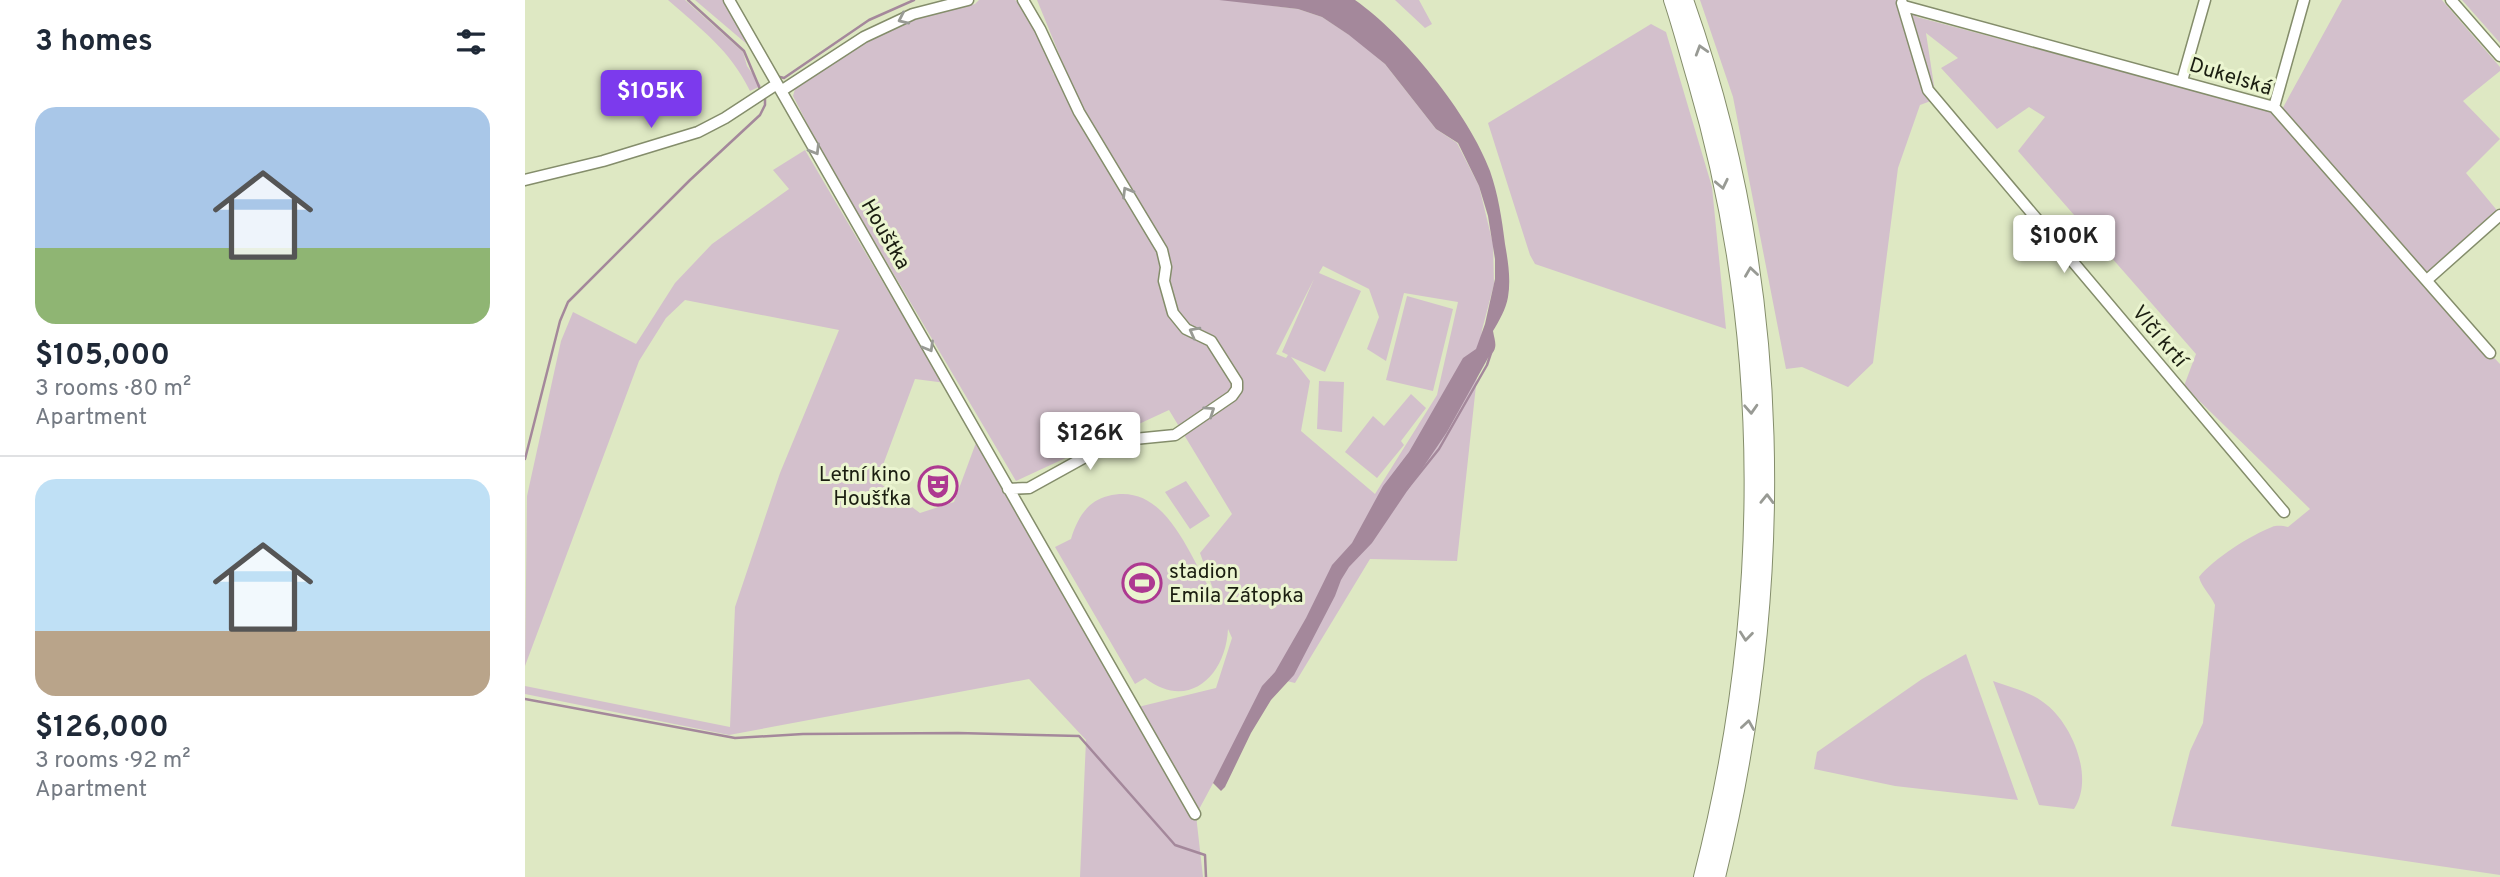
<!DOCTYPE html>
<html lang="en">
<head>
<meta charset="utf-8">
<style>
  :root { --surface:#fff; --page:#f2f2f3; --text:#1f2937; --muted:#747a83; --line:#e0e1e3; --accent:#7c3aed }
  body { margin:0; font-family:Overpass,sans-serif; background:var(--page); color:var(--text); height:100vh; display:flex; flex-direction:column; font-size:26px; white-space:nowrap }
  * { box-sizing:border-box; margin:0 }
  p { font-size:23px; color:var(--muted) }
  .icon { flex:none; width:38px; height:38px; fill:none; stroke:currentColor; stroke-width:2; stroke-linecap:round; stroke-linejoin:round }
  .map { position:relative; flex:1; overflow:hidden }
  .drawer { display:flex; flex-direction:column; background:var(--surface); width:525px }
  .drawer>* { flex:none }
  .price { position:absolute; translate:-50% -60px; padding:0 16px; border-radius:7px; background:#fff; color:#222; font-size:23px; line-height:46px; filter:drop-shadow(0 2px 4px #0008) }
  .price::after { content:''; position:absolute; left:50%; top:42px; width:21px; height:16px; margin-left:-10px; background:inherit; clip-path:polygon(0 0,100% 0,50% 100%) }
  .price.selected { background:var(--accent); color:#fff }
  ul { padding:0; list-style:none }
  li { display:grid; align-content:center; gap:14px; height:371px; padding:0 35px }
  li+li { border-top:2px solid var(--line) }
  li span { display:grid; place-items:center; height:217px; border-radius:21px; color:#555 }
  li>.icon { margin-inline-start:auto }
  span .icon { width:126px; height:126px; fill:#fffc; stroke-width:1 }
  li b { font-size:30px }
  h2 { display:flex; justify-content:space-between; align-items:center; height:84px; padding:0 35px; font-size:30px }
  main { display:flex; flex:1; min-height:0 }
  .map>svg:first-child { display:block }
  .green { fill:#d3c0cc; fill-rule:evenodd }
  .water { fill:#a4889b }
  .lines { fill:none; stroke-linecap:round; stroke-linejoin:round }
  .stream { stroke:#a4889b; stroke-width:2.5 }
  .minor-casing { stroke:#848d6b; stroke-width:13 }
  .highway-casing { stroke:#848d6b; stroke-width:18 }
  .minor { stroke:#fff; stroke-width:10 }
  .highway { stroke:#fff; stroke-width:16 }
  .oneway { stroke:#989a94 }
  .labels { text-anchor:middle; stroke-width:6; stroke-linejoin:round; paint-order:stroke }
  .street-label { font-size:21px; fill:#1b1e11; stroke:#ebf5d0 }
  .poi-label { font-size:21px; fill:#1b1e11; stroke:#ebf5d0; text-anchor:end }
</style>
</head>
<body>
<main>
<section class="drawer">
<h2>3 homes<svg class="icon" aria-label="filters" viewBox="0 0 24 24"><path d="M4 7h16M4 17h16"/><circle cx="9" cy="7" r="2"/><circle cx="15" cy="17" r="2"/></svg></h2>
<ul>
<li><span style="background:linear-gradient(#a9c7e8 65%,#8fb573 0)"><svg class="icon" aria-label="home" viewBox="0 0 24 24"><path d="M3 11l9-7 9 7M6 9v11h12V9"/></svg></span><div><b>$105,000</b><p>3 rooms · 80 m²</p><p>Apartment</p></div></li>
<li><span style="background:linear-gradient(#bfe0f5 70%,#b9a48a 0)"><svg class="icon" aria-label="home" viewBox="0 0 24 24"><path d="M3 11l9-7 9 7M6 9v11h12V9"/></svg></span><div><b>$126,000</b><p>3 rooms · 92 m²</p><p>Apartment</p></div></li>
</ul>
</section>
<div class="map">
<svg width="1975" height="877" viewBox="0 0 1975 877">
  <rect width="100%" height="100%" fill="#dee8c3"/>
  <path class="green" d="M 143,0 L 160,0 L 218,52 L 222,66 L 236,86 L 225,91 C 205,50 177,30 143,0 Z
    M 170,0 L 199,0 L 230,51 Z
    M 454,0 L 490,0 L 504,11 L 529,75 L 541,71 L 512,0 L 702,0 L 773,9 L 797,17 L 829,38 L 860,64 L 911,129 L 932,143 L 954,186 L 968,244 L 969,284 L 957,330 L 932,561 L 845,559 L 770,683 L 745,677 L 671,815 L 678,877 L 555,877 L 561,740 L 504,679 L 204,735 L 0,694 L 0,686 L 205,727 L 210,607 L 255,473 L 314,330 L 160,300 L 141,318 L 114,361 L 0,666 L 2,496 L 36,341 L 48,312 L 111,344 L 150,283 L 187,244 L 264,189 L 248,170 L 280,150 L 392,340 L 421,383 L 390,379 L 352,481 L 395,513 L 429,502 L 452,440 L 613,707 L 691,688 L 707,638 L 703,629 C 701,675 664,712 620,678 L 610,684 L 530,547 L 546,539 C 552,519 562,501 583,496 C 644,480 666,564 692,600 L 675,553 L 707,514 L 644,410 L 491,481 L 296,151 L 268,96 L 270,89 C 311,59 354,31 402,15 C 417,9 434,8 450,4 ZM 798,266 L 844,289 L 854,317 L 842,349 L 861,361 L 879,293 L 933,302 L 912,395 L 850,494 L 776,431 L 785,381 L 766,357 L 800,372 L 836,291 L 794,273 ZM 789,279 L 757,352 L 763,355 L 761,358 L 751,354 Z
    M 870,0 L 894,0 L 907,24 L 900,28 Z
    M 1175,0 L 1383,0 L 1392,17 L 1755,113 L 1817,0 L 1917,0 L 1975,67 L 1975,71 L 1938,101 L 1975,139 L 1941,173 L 1975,214 L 1896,280 L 1975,364 L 1975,875 L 1646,826 L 1665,751 L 1678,723 L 1690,605 C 1685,594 1677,588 1674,577 C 1688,559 1726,535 1747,527 C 1752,525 1758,526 1763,527 L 1785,509 L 1659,386 L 1671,354 L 1493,151 L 1520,117 L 1504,107 L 1472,129 L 1416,68 L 1433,58 L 1401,33 L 1411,99 L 1395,105 L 1373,168 L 1348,363 L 1323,387 L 1277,367 L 1261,369 L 1208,97 Z
    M 1937,0 L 1975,0 L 1975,43 Z
    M 1126,24 L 1141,32 L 1187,187 L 1201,329 L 1010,264 L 1005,255 L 963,123 Z
    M 882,296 L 928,309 L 908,391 L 861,380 Z
    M 794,381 L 819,382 L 817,432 L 792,429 Z
    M 886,394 L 901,408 L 876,441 L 879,445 L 852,478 L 820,452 L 848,416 L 859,426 Z
    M 661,481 L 685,516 L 665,529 L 640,492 Z
    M 1441,654 L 1493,800 L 1370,786 L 1289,769 L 1292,752 L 1397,679 Z
    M 1468,681 C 1485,687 1503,691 1518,702 C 1547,722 1570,778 1549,809 L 1514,805 Z"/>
  <path class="water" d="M 694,0 L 830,0 C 879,34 944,114 965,171 C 973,194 977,219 980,244 C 983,261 986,279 983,297 C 981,309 974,321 968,331 C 970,343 974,348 963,358 L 922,432 L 847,543 L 824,567 L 816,580 L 810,596 L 769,675 L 746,700 L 726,733 L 700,787 L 696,791 L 688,783 L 737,686 L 750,672 L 781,618 L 807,565 L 827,543 L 858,486 L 884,452 L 938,358 L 951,349 L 960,324 L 970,279 L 970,259 L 963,216 L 954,186 L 933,143 L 911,129 L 860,64 L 824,35 L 797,17 L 773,9 Z"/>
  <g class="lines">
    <path class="stream" d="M 163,0 L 219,51 L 235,89
      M 255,77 L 259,78 L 344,20 L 389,0
      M 0,459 L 35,321 L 43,302 L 165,180 L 235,115 L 240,105 L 240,98
      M 882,489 L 914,449 L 962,365 L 966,353
      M 0,699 L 210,738 L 278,734 L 433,733 L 554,736 L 650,845 L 680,855 L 681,877"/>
    <g class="minor-casing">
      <path id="minor" d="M 204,0 L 670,814
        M 1926,0 L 1975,56
        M 1377,3 L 1403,90 L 1759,512
        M 1379,6 L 1749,107 L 1965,353
        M 1657,81 L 1680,0
        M 256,91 L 339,37 L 388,14 L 443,0
        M 1749,107 L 1779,0
        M 0,180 L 78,161 L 173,132 L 200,118 L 252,84
        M 1902,280 L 1975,215
        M 483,489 L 504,488 L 589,441 L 650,435 L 707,396 L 712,389 L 712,382 L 686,341 L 661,329 L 648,313 L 639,281 L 641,267 L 637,250 L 554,112 L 515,29 L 498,0"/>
    </g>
    <g class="highway-casing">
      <path id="highway" d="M 1147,0 C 1156,27 1163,54 1171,81 C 1247,341 1244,616 1177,877
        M 1160,0 C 1261,284 1263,587 1192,877"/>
    </g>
    <use href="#minor" class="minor"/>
    <use href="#highway" class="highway"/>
  </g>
  <defs><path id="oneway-chevron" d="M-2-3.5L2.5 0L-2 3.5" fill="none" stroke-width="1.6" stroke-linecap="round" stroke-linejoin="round" transform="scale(1.75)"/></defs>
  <g class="oneway">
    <use href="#oneway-chevron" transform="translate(378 19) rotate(155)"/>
    <use href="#oneway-chevron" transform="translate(1176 50) rotate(-107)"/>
    <use href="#oneway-chevron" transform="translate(290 150) rotate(59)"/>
    <use href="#oneway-chevron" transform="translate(1197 184) rotate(78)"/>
    <use href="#oneway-chevron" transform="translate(602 192) rotate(-121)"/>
    <use href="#oneway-chevron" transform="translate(1226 272) rotate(-98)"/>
    <use href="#oneway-chevron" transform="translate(669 332) rotate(-152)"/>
    <use href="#oneway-chevron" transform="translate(404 347) rotate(60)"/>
    <use href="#oneway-chevron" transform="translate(1226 409) rotate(87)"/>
    <use href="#oneway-chevron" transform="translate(685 411) rotate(-34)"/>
    <use href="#oneway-chevron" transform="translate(1242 499) rotate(-89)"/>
    <use href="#oneway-chevron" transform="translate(1221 636) rotate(96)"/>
    <use href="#oneway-chevron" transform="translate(1223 725) rotate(-81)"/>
  </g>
  <defs>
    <g id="theatre-ring" transform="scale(2.0125)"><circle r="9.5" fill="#ebf5d0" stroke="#ad3991" stroke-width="1.5"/><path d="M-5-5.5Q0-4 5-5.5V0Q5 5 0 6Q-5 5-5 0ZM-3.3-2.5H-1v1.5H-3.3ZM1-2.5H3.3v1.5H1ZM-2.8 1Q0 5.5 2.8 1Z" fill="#ad3991"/></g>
    <g id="stadium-ring" transform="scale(2.0125)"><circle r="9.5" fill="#ebf5d0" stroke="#ad3991" stroke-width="1.5"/><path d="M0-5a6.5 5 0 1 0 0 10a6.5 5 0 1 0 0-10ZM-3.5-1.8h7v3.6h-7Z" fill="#ad3991"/></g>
  </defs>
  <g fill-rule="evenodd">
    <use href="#theatre-ring" x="413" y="486"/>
    <use href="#stadium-ring" x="617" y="583"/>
  </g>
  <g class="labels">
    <g class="street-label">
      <text transform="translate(1706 76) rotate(17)" y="7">Dukelská</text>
      <text transform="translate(361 234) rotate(60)" y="7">Houštka</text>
      <text transform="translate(1635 336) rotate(50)" y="7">Vlčí krtí</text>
    </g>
    <g class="poi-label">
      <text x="386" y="481">Letní kino<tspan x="386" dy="24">Houšťka</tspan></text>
      <text x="644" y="578" text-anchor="start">stadion<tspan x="644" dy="24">Emila Zátopka</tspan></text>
    </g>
  </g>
</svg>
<b class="price selected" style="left:126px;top:130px">$105K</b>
<b class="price" style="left:1539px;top:275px">$100K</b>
<b class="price" style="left:565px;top:472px">$126K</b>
</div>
</main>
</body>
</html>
